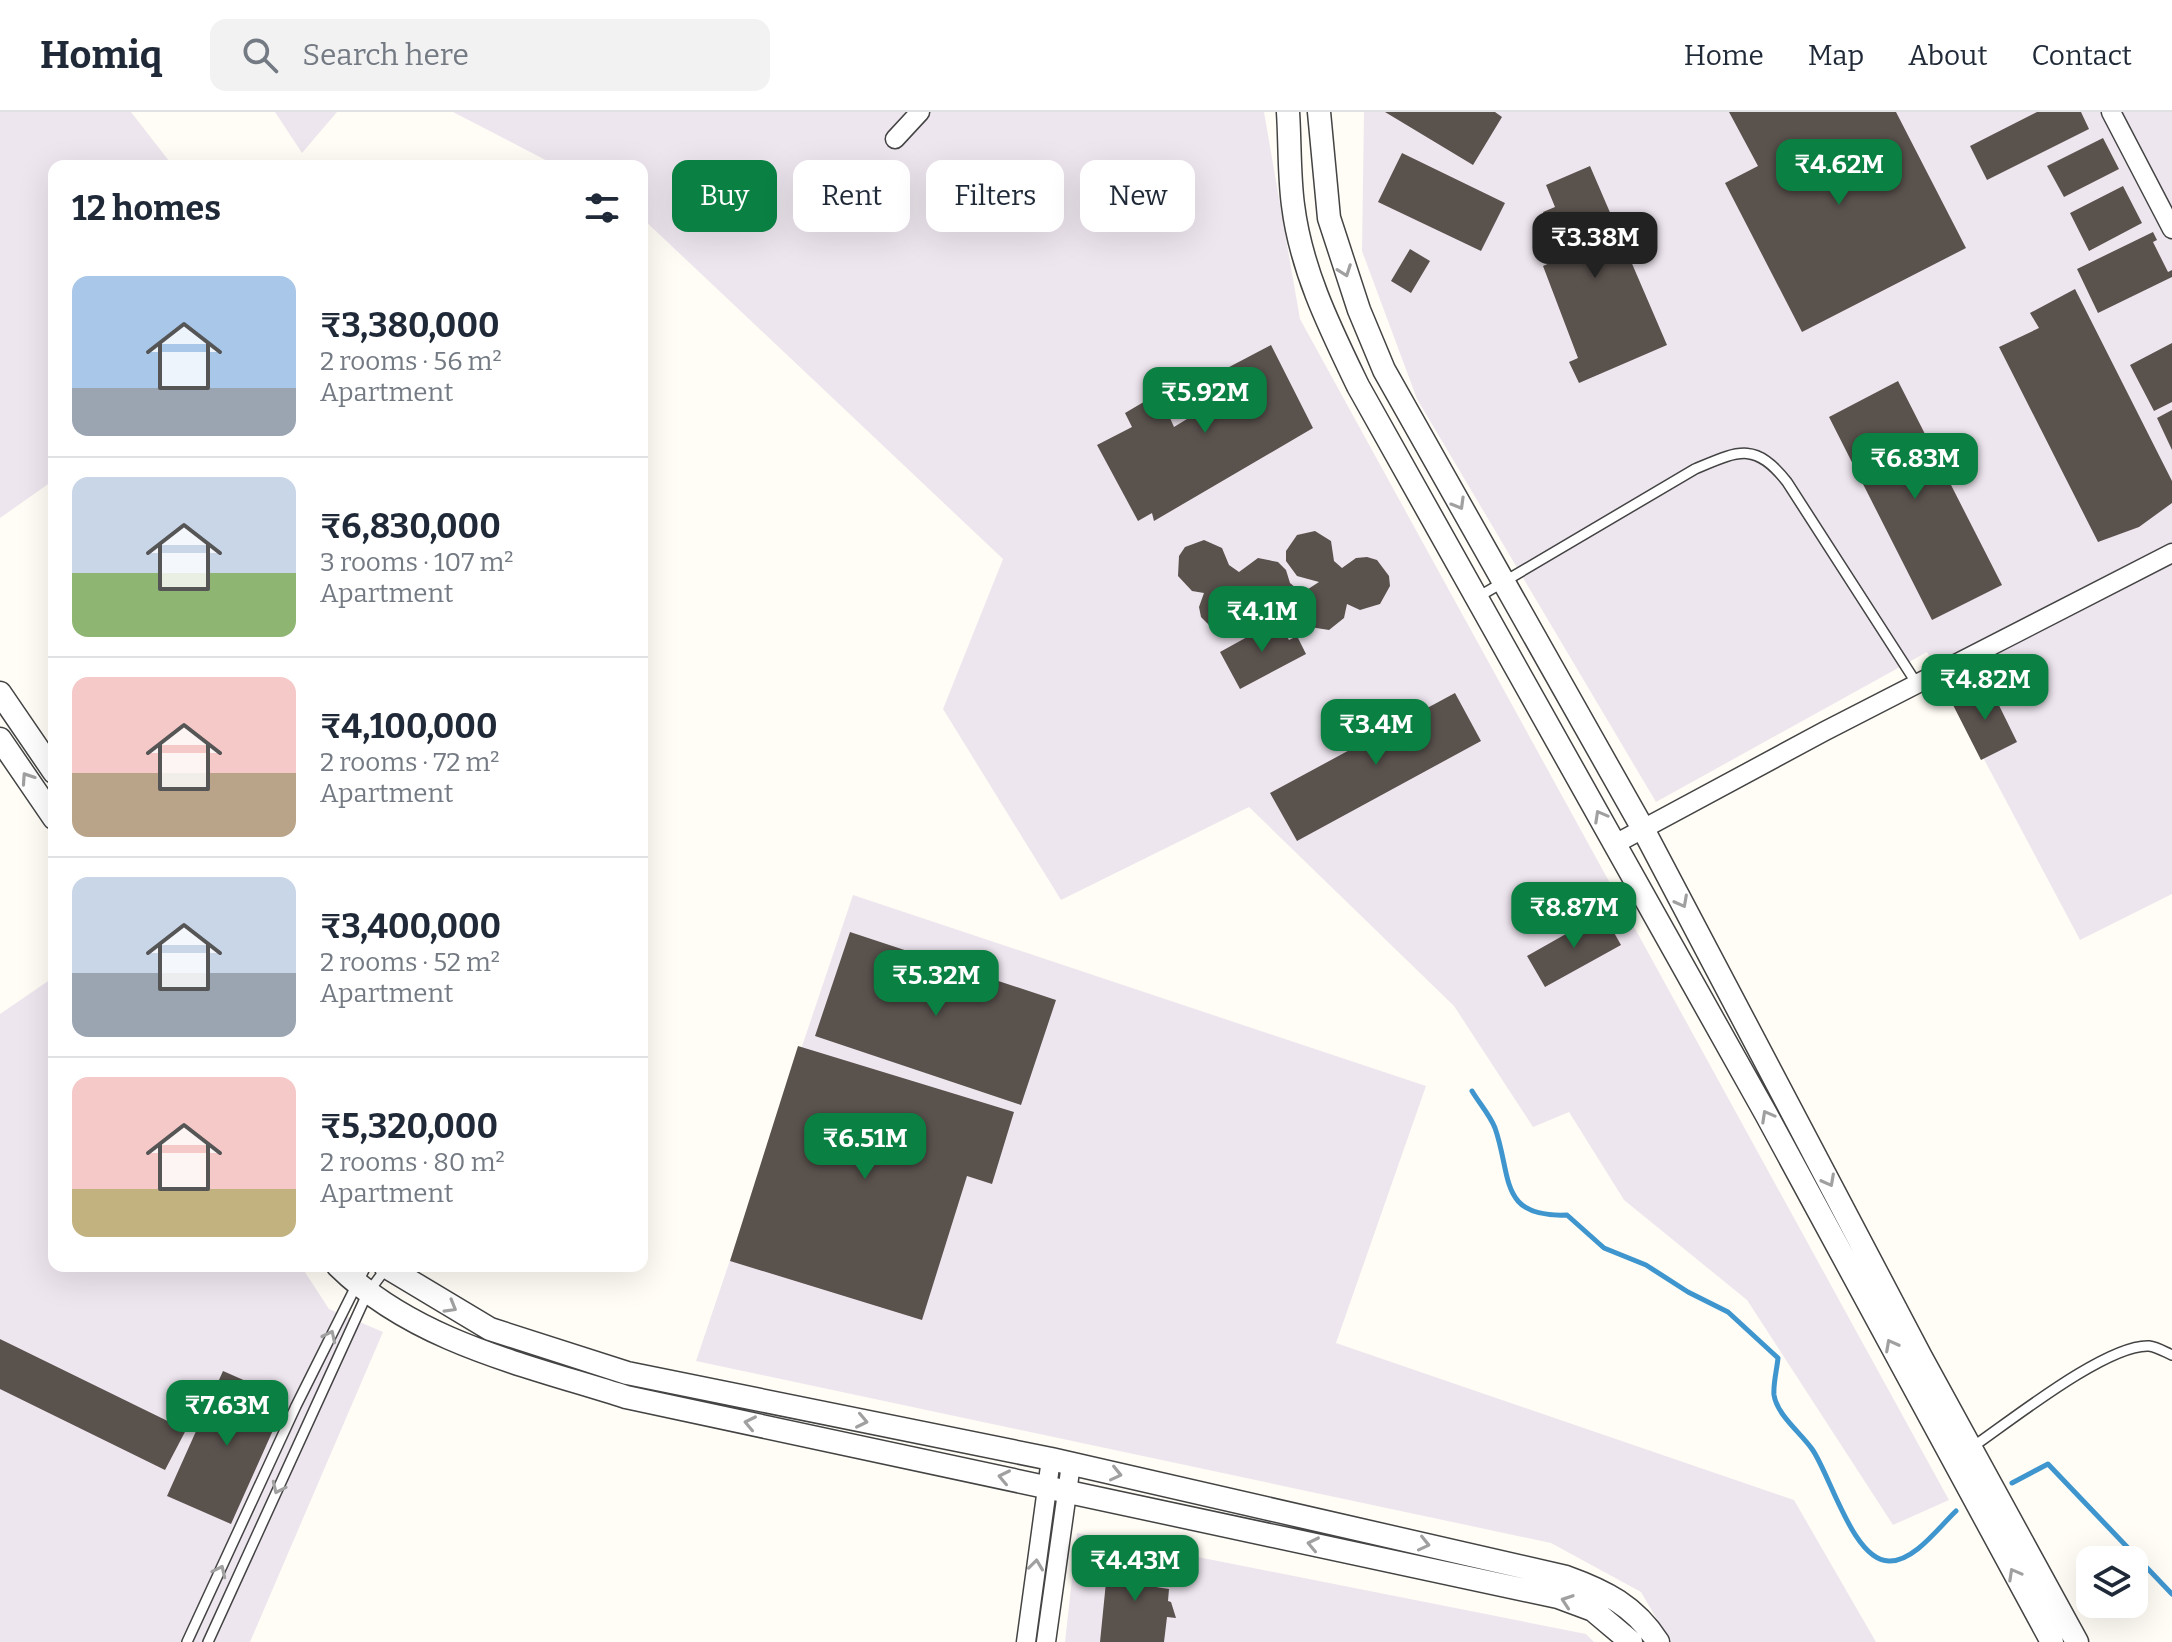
<!DOCTYPE html>
<html lang="en">
<head>
<meta charset="utf-8">
<style>
  :root { --surface:#fff; --page:#f2f2f3; --text:#1f2937; --muted:#747a83; --line:#e0e1e3; --accent:#0b8043 }
  body { margin:0; font-family:Bitter,serif; background:var(--page); color:var(--text); height:100vh; display:flex; flex-direction:column; font-size:30px; white-space:nowrap }
  * { box-sizing:border-box; margin:0 }
  p { font-size:26px; color:var(--muted) }
  .icon { flex:none; width:44px; height:44px; fill:none; stroke:currentColor; stroke-width:2; stroke-linecap:round; stroke-linejoin:round }
  .map { position:relative; flex:1; overflow:hidden }
  .drawer { position:absolute; left:48px; top:48px; width:600px; height:1112px; display:flex; flex-direction:column; background:var(--surface); border-radius:16px; box-shadow:0 8px 32px #0002 }
  .drawer>* { flex:none }
  .banner { position:absolute; left:672px; top:48px; width:760px; height:72px; display:flex; gap:16px }
  .buttons { position:absolute; left:2076px; top:1434px; display:grid; gap:16px }
  .buttons a { display:grid; place-items:center; width:72px; height:72px; border-radius:16px; background:var(--surface); box-shadow:0 8px 32px #0002; font-size:40px }
  .price { position:absolute; translate:-50% -68px; padding:0 18px; border-radius:16px; background:var(--accent); color:#fff; font-size:26px; line-height:52px; filter:drop-shadow(0 2px 4px #0008) }
  .price::after { content:''; position:absolute; left:50%; top:48px; width:24px; height:18px; margin-left:-12px; background:inherit; clip-path:polygon(0 0,100% 0,50% 100%) }
  .price.selected { background:#222; color:#fff }
  ul { padding:0; list-style:none }
  li { display:flex; align-items:center; gap:24px; height:200px; padding:0 24px }
  li+li { border-top:2px solid var(--line) }
  li span { display:grid; place-items:center; flex:none; width:224px; height:160px; border-radius:16px; color:#555 }
  li>.icon { margin-inline-start:auto }
  span .icon { width:96px; height:96px; fill:#fffc; stroke-width:1 }
  li b { font-size:34px }
  h2 { display:flex; justify-content:space-between; align-items:center; height:96px; padding:0 24px; font-size:34px }
  .tag { padding:0 28px; border-radius:16px; background:var(--surface); box-shadow:0 8px 32px #0002; font-size:28px; line-height:72px }
  .tag.selected { background:var(--accent); color:#fff }
  header { display:flex; align-items:center; gap:48px; box-sizing:border-box; height:112px; padding:0 40px; background:var(--surface); border-bottom:2px solid var(--line) }
  header strong { font-size:38px }
  nav { display:flex; gap:44px; margin-inline-start:auto; font-size:28px }
  .search { width:560px; height:72px; background:var(--page); display:flex; align-items:center; gap:20px; box-sizing:border-box; padding:0 28px; border-radius:16px; color:var(--muted); font-size:30px }
  .map>svg:first-child { display:block }
  .industrial { fill:#eee6ef }
  .lines { fill:none; stroke-linecap:round; stroke-linejoin:round }
  .stream { stroke:#3f96cf; stroke-width:5 }
  .building { fill:#5a524d }
  .service-casing { stroke:#444; stroke-width:12 }
  .minor-casing { stroke:#444; stroke-width:21 }
  .tertiary-casing { stroke:#444; stroke-width:25 }
  .service { stroke:#fff; stroke-width:9 }
  .minor { stroke:#fff; stroke-width:18 }
  .tertiary { stroke:#fff; stroke-width:22 }
  .oneway { stroke:#a0a0a0 }
</style>
</head>
<body>
<header>
<strong>Homiq</strong>
<div class="search"><svg class="icon" aria-label="search" viewBox="0 0 24 24"><circle cx="10" cy="10" r="6"/><path d="M15 15l6 6"/></svg>Search here</div>
<nav><a>Home</a><a>Map</a><a>About</a><a>Contact</a></nav>
</header>
<div class="map">
<svg width="2172" height="1530" viewBox="0 0 2172 1530">
  <rect width="100%" height="100%" fill="#fffdf5"/>
  <path class="industrial" d="M 0,0 L 131,0 L 173,54 L 54,54 L 54,368 L 0,406 Z
    M 275,0 L 337,0 L 302,41 Z
    M 453,0 L 1264,0 L 1300,207 L 1949,1388 L 1893,1413 L 1747,1188 L 1624,1088 L 1569,1000 L 1533,1015 L 1454,894 L 1249,695 L 1061,788 L 943,597 L 1003,447 L 642,106 L 642,54 L 557,54 Z
    M 1364,0 L 2172,0 L 2172,782 L 2080,828 L 1927,540 L 1656,690 L 1417,287 L 1362,139 Z
    M 853,783 L 1426,974 L 1336,1231 L 1794,1388 L 1876,1530 L 1670,1530 L 1641,1480 L 1551,1431 L 696,1249 Z
    M 54,865 L 54,1154 L 301,1154 L 329,1197 L 383,1220 L 250,1530 L 0,1530 L 0,902 Z
    M 1077,1421 L 1586,1522 L 1594,1530 L 1065,1530 Z"/>
  <g class="lines">
    <path class="stream" d="M 1472,979 C 1479,991 1490,1003 1495,1016 C 1512,1064 1498,1106 1567,1103 L 1604,1136 L 1646,1153 L 1688,1180 L 1728,1200 L 1778,1246 C 1777,1257 1773,1272 1774,1283 C 1777,1303 1801,1321 1812,1337 C 1830,1362 1853,1449 1889,1449 C 1914,1450 1940,1414 1956,1399
      M 2012,1371 L 2048,1352 L 2172,1482"/>
  </g>
  <path class="building" d="M 1385,0 L 1495,0 L 1502,5 L 1473,53 Z
    M 1729,0 L 1896,0 L 1966,136 L 1802,220 L 1725,71 L 1758,54 Z
    M 2037,0 L 2081,0 L 2089,17 L 1987,68 L 1970,34 Z
    M 2103,26 L 2119,57 L 2064,85 L 2047,54 Z
    M 1402,41 L 1505,91 L 1481,139 L 1378,90 Z
    M 1590,54 L 1667,233 L 1579,271 L 1569,250 L 1578,246 L 1543,154 L 1552,150 L 1537,117 L 1548,112 L 1543,100 L 1555,95 L 1546,73 Z
    M 2123,74 L 2142,111 L 2089,139 L 2070,101 Z
    M 2153,120 L 2157,128 L 2153,130 L 2168,160 L 2172,158 L 2172,165 L 2098,201 L 2077,157 Z
    M 1410,137 L 1430,149 L 1411,181 L 1391,169 Z
    M 2075,177 L 2172,369 L 2172,391 L 2139,415 L 2098,430 L 1999,235 L 2039,216 L 2030,201 Z
    M 2172,231 L 2172,290 L 2154,299 L 2130,253 Z
    M 1271,233 L 1313,316 L 1154,409 L 1152,401 L 1138,409 L 1097,333 L 1132,315 L 1125,301 L 1159,281 L 1174,315 L 1187,307 L 1174,284 Z
    M 1898,269 L 2002,473 L 1932,508 L 1829,305 Z
    M 2172,298 L 2172,338 L 2157,306 Z
    M 1315,419 L 1331,429 L 1334,449 L 1342,456 L 1356,446 L 1367,445 L 1377,448 L 1389,464 L 1390,474 L 1380,492 L 1360,498 L 1347,492 L 1344,506 L 1329,518 L 1310,515 L 1303,509 L 1298,494 L 1287,498 L 1280,494 L 1268,500 L 1250,496 L 1243,513 L 1235,518 L 1215,519 L 1201,505 L 1199,495 L 1204,481 L 1192,479 L 1178,464 L 1179,444 L 1185,435 L 1204,428 L 1222,436 L 1229,453 L 1239,460 L 1258,446 L 1278,450 L 1286,458 L 1290,471 L 1302,481 L 1319,470 L 1297,464 L 1286,449 L 1286,439 L 1297,423 Z
    M 1278,508 L 1289,528 L 1297,524 L 1306,542 L 1240,577 L 1220,540 Z
    M 1989,573 L 2017,630 L 1981,648 L 1952,591 Z
    M 1455,581 L 1481,629 L 1297,729 L 1270,681 Z
    M 1603,801 L 1621,833 L 1545,875 L 1527,844 Z
    M 850,820 L 1056,888 L 1021,993 L 815,924 Z
    M 798,934 L 1014,1000 L 992,1072 L 967,1064 L 922,1208 L 730,1149 Z
    M 0,1227 L 186,1318 L 165,1358 L 0,1277 Z
    M 223,1259 L 287,1287 L 231,1412 L 167,1384 Z
    M 1129,1441 L 1148,1446 L 1158,1464 L 1156,1475 L 1169,1477 L 1168,1489 L 1171,1490 L 1176,1506 L 1167,1505 L 1164,1530 L 1100,1530 L 1107,1460 L 1111,1451 Z"/>
  <g class="lines">
    <g class="service-casing">
      <path id="service" d="M 1478,485 L 1695,357 C 1738,339 1755,329 1787,370 L 1917,572
        M 1971,1336 C 2008,1311 2106,1232 2149,1234 C 2157,1235 2165,1240 2172,1243
        M 187,1530 L 296,1294 L 366,1154
        M 208,1530 L 367,1182 L 387,1155"/>
    </g>
    <g class="minor-casing">
      <path id="minor" d="M 2111,0 L 2172,117
        M 895,27 L 920,0
        M 1615,732 L 1825,619 L 2172,441
        M 1026,1530 L 1051,1347
        M 1046,1530 L 1071,1352"/>
    </g>
    <g class="tertiary-casing">
      <path id="tertiary" d="M 1288,0 C 1290,31 1289,63 1293,93 C 1301,158 1330,216 1358,274 L 1766,1002 L 2052,1530
        M 1319,0 L 1329,106 L 1359,198 L 1384,258 L 1642,715 L 1921,1245 L 2077,1530
        M 0,581 L 54,660
        M 0,627 L 54,706
        M 338,1154 C 415,1230 526,1253 626,1285 L 1558,1485 L 1593,1498 L 1631,1530
        M 385,1154 L 490,1217 L 627,1261 L 1051,1347 L 1566,1465 C 1605,1479 1635,1494 1658,1530"/>
    </g>
    <use href="#service" class="service"/>
    <use href="#minor" class="minor"/>
    <use href="#tertiary" class="tertiary"/>
  </g>
  <defs><path id="oneway-chevron" d="M-2-3.5L2.5 0L-2 3.5" fill="none" stroke-width="1.6" stroke-linecap="round" stroke-linejoin="round" transform="scale(2)"/></defs>
  <g class="oneway">
    <use href="#oneway-chevron" transform="translate(1345 159) rotate(70)"/>
    <use href="#oneway-chevron" transform="translate(1459 392) rotate(60)"/>
    <use href="#oneway-chevron" transform="translate(27 666) rotate(-124)"/>
    <use href="#oneway-chevron" transform="translate(1600 704) rotate(-119)"/>
    <use href="#oneway-chevron" transform="translate(1682 790) rotate(62)"/>
    <use href="#oneway-chevron" transform="translate(1767 1004) rotate(-119)"/>
    <use href="#oneway-chevron" transform="translate(1829 1069) rotate(62)"/>
    <use href="#oneway-chevron" transform="translate(451 1195) rotate(30)"/>
    <use href="#oneway-chevron" transform="translate(330 1224) rotate(-64)"/>
    <use href="#oneway-chevron" transform="translate(1891 1233) rotate(-118)"/>
    <use href="#oneway-chevron" transform="translate(862 1309) rotate(12)"/>
    <use href="#oneway-chevron" transform="translate(750 1311) rotate(-168)"/>
    <use href="#oneway-chevron" transform="translate(1116 1362) rotate(13)"/>
    <use href="#oneway-chevron" transform="translate(1004 1365) rotate(-168)"/>
    <use href="#oneway-chevron" transform="translate(278 1376) rotate(115)"/>
    <use href="#oneway-chevron" transform="translate(1313 1432) rotate(-168)"/>
    <use href="#oneway-chevron" transform="translate(1424 1432) rotate(13)"/>
    <use href="#oneway-chevron" transform="translate(1036 1453) rotate(-83)"/>
    <use href="#oneway-chevron" transform="translate(220 1459) rotate(-65)"/>
    <use href="#oneway-chevron" transform="translate(2014 1462) rotate(-119)"/>
    <use href="#oneway-chevron" transform="translate(1567 1489) rotate(-161)"/>
  </g>
</svg>
<div class="buttons">
<a><svg class="icon" aria-label="layers" viewBox="0 0 24 24"><path d="M12 4l9 5-9 5-9-5zM3 14l9 5 9-5"/></svg></a>
</div>
<b class="price" style="left:1839px;top:95px">₹4.62M</b>
<b class="price selected" style="left:1595px;top:168px">₹3.38M</b>
<b class="price" style="left:1205px;top:323px">₹5.92M</b>
<b class="price" style="left:1915px;top:389px">₹6.83M</b>
<b class="price" style="left:1262px;top:542px">₹4.1M</b>
<b class="price" style="left:1985px;top:610px">₹4.82M</b>
<b class="price" style="left:1376px;top:655px">₹3.4M</b>
<b class="price" style="left:1574px;top:838px">₹8.87M</b>
<b class="price" style="left:936px;top:906px">₹5.32M</b>
<b class="price" style="left:865px;top:1069px">₹6.51M</b>
<b class="price" style="left:227px;top:1336px">₹7.63M</b>
<b class="price" style="left:1135px;top:1491px">₹4.43M</b>
<div class="banner">
<a class="tag selected">Buy</a>
<a class="tag">Rent</a>
<a class="tag">Filters</a>
<a class="tag">New</a>
</div>
<section class="drawer">
<h2>12 homes<svg class="icon" aria-label="filters" viewBox="0 0 24 24"><path d="M4 7h16M4 17h16"/><circle cx="9" cy="7" r="2"/><circle cx="15" cy="17" r="2"/></svg></h2>
<ul>
<li><span style="background:linear-gradient(#a9c7e8 70%,#9aa5b1 0)"><svg class="icon" aria-label="home" viewBox="0 0 24 24"><path d="M3 11l9-7 9 7M6 9v11h12V9"/></svg></span><div><b>₹3,380,000</b><p>2 rooms · 56 m²</p><p>Apartment</p></div></li>
<li><span style="background:linear-gradient(#c9d6e8 60%,#8fb573 0)"><svg class="icon" aria-label="home" viewBox="0 0 24 24"><path d="M3 11l9-7 9 7M6 9v11h12V9"/></svg></span><div><b>₹6,830,000</b><p>3 rooms · 107 m²</p><p>Apartment</p></div></li>
<li><span style="background:linear-gradient(#f6c9c9 60%,#b9a48a 0)"><svg class="icon" aria-label="home" viewBox="0 0 24 24"><path d="M3 11l9-7 9 7M6 9v11h12V9"/></svg></span><div><b>₹4,100,000</b><p>2 rooms · 72 m²</p><p>Apartment</p></div></li>
<li><span style="background:linear-gradient(#c9d6e8 60%,#9aa5b1 0)"><svg class="icon" aria-label="home" viewBox="0 0 24 24"><path d="M3 11l9-7 9 7M6 9v11h12V9"/></svg></span><div><b>₹3,400,000</b><p>2 rooms · 52 m²</p><p>Apartment</p></div></li>
<li><span style="background:linear-gradient(#f6c9c9 70%,#c2b280 0)"><svg class="icon" aria-label="home" viewBox="0 0 24 24"><path d="M3 11l9-7 9 7M6 9v11h12V9"/></svg></span><div><b>₹5,320,000</b><p>2 rooms · 80 m²</p><p>Apartment</p></div></li>
</ul>
</section>
</div>
</body>
</html>
